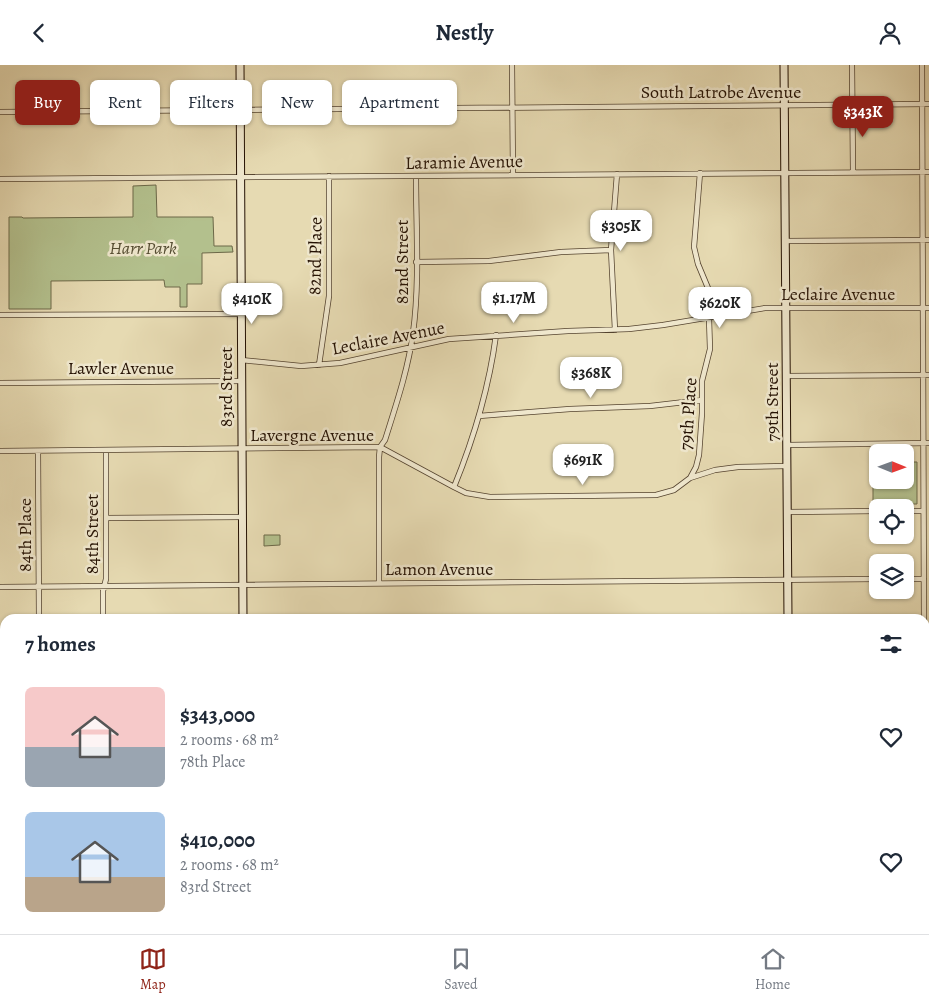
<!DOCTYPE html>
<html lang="en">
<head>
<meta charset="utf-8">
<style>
  :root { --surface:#fff; --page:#f6f6f7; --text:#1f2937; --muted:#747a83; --line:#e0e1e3; --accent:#8f2418 }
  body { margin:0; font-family:Alegreya,serif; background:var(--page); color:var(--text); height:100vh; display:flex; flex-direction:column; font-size:19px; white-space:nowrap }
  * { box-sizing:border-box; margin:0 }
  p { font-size:16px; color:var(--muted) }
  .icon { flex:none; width:28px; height:28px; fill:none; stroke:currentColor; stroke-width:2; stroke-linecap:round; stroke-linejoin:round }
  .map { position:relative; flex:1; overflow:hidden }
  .drawer { position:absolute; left:0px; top:549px; width:930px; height:321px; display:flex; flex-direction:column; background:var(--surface); border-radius:15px 15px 0 0; box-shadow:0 1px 4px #0004 }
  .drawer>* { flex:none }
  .banner { position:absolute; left:15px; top:15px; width:500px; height:45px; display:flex; gap:10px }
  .needle { width:32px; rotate:91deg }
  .buttons { position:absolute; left:869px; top:379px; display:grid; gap:10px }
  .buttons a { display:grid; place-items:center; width:45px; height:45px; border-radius:8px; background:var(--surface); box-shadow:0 1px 4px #0004; font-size:25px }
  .price { position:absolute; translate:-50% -42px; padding:0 11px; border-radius:10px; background:#fff; color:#222; font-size:16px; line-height:32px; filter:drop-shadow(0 1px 2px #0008) }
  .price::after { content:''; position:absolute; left:50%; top:30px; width:15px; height:11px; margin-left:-8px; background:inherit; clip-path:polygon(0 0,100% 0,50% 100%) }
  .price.selected { background:var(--accent); color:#fff }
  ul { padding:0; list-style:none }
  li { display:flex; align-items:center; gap:15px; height:125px; padding:0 25px }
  li span { display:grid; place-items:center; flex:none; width:140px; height:100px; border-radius:8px; color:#555 }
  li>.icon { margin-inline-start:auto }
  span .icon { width:60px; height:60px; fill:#fffc; stroke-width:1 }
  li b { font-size:21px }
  h2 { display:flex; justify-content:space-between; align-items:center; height:60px; padding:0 25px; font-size:21px }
  .pill { padding:0 18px; border-radius:8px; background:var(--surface); box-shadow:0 1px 4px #0004; font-size:18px; line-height:45px }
  .pill.selected { background:var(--accent); color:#fff }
  header { display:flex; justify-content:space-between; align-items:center; height:65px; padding:0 25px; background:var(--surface); font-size:22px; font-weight:600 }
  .menu { display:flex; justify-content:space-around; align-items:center; height:70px; border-top:1px solid var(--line); background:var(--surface); font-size:14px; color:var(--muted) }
  .menu a { display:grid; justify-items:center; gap:2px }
  .menu .selected { color:var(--accent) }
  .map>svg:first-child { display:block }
  .green { fill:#b3c08d; stroke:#6c6848 }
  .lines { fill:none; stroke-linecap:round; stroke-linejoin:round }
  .street-casing { stroke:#54432f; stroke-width:6 }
  .secondary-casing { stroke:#241103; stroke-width:9 }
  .primary-casing { stroke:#241103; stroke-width:9 }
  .street { stroke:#efe7cd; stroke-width:4.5 }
  .secondary { stroke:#efe7cd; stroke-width:7 }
  .primary { stroke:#e6dab2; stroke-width:8 }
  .labels { text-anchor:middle; stroke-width:5; stroke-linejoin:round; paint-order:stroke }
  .street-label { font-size:18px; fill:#241103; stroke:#efe7cd }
  .park-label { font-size:18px; font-style:italic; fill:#564e33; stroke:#efe7cd }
</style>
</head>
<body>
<header><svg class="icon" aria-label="back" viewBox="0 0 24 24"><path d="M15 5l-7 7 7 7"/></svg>Nestly<svg class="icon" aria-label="person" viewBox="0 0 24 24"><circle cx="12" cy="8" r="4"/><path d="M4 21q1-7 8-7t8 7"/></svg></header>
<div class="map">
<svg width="929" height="869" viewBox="0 0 929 869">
  <rect width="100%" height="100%" fill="#e6dab2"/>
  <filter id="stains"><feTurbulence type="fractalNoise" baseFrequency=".004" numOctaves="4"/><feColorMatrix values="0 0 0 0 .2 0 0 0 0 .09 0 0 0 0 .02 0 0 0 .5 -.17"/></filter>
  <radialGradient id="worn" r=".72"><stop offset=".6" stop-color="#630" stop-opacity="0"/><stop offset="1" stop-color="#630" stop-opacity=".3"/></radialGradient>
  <path class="green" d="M 156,120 L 157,152 L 213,152 L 214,181 L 232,181 L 233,187 L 202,188 L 202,219 L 187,219 L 187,242 L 180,242 L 180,222 L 165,222 L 164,215 L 51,216 L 51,244 L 9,244 L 9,152 L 22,152 L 23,153 L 133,152 L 133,121 Z
    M 905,397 L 917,397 L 917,439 L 873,439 L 873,413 L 877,413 L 878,415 L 905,415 Z
    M 264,470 L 280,470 L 280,480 L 264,481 Z"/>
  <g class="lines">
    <g class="street-casing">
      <path id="street" d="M 512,0 L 513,110
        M 852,0 L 853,107
        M 922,0 L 924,554
        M 0,47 L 929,39
        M 0,114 L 929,107
        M 785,176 L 929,175
        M 416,197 L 489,196 L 561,187 L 611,185
        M 0,250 L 241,249
        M 615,265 L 611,185 L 617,109
        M 241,295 L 301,301 L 340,298 L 449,274 L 568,266 L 629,264 L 663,260 L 765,243 L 929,243
        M 319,300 L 329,231 L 329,111
        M 787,311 L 929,310
        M 0,318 L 241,316
        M 479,351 L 570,344 L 650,341 L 702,335
        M 787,380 L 929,378
        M 0,386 L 380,382 L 454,422 L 466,428 L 490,432 L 656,430 L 674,425 L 690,413 L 715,405 L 738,402 L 787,401
        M 38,386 L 39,554
        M 690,413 L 696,402 L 699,390 L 702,348 L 702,316 L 710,284 L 708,223 L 698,199 L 694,182 L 700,108
        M 454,422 C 474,373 489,323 496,270
        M 905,446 L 923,446
        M 788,447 L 878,446
        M 106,453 L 242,452
        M 905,514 L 924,514
        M 379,518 L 379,392 L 380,382 L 385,375 C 396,340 408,305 413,268 C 420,216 416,163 416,111
        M 0,522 L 878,514
        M 103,554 L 103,526 L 106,514 L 106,385
        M 925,600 L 927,602 L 927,869
        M 6,865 L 6,869
        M 198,865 L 198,869
        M 309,865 L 309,869
        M 362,865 L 362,869
        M 423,865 L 427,869
        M 498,865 L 501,869
        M 583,865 L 586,869
        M 654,865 L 659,869
        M 438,869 L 444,865
        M 535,869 L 540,865"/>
    </g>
    <g class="secondary-casing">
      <path id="secondary" d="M 240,0 L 243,554
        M 784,0 L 788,554
        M 253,865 L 253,869
        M 785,865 L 785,869
        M 796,865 L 796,869"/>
    </g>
    <g class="primary-casing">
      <path id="primary" d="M 925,650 L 929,650
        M 0,658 L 5,658"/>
    </g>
    <use href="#street" class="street"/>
    <use href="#secondary" class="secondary"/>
    <use href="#primary" class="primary"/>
  </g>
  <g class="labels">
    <g class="street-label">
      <text x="721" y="33">South Latrobe Avenue</text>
      <text transform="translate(464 97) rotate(-1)" y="6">Laramie Avenue</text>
      <text transform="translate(315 191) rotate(-89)" y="6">82nd Place</text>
      <text transform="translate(402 197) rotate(-90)" y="6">82nd Street</text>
      <text x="838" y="235">Leclaire Avenue</text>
      <text transform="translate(388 273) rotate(-11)" y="6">Leclaire Avenue</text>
      <text x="121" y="309">Lawler Avenue</text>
      <text transform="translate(226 322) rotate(-90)" y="6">83rd Street</text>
      <text transform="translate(772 337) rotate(-90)" y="6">79th Street</text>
      <text transform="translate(688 349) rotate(-86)" y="6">79th Place</text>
      <text x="312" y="376">Lavergne Avenue</text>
      <text transform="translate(92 469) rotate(-90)" y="6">84th Street</text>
      <text transform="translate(25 470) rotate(-90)" y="6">84th Place</text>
      <text x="439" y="510">Lamon Avenue</text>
    </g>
    <g class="park-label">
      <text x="143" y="189">Harr Park</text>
    </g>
  </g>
  <rect width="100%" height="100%" filter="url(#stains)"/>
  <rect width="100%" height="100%" fill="url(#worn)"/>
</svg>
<div class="buttons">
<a><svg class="needle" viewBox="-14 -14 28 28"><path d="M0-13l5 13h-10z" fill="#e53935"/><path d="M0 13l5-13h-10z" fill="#747a83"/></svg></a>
<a><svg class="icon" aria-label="locate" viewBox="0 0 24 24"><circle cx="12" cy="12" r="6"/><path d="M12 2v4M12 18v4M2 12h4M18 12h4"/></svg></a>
<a><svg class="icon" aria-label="layers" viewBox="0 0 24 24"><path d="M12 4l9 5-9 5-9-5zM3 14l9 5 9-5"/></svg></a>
</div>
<b class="price selected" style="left:863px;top:73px">$343K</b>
<b class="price" style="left:621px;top:187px">$305K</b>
<b class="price" style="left:514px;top:259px">$1.17M</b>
<b class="price" style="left:252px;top:260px">$410K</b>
<b class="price" style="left:720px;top:264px">$620K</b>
<b class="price" style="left:591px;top:334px">$368K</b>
<b class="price" style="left:583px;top:421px">$691K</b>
<div class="banner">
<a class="pill selected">Buy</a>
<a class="pill">Rent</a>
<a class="pill">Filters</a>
<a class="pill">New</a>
<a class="pill">Apartment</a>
</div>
<section class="drawer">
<h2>7 homes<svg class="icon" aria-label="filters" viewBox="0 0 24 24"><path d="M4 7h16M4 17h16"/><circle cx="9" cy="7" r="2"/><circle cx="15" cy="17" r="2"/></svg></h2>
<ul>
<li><span style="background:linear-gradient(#f6c9c9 60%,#9aa5b1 0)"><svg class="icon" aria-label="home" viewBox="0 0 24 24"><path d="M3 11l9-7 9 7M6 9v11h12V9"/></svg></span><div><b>$343,000</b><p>2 rooms · 68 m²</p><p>78th Place</p></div><svg class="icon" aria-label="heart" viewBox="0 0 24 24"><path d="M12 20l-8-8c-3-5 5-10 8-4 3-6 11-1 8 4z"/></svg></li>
<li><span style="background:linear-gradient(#a9c7e8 65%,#b9a48a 0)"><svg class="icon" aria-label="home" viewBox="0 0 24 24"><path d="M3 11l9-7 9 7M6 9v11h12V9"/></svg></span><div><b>$410,000</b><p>2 rooms · 68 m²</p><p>83rd Street</p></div><svg class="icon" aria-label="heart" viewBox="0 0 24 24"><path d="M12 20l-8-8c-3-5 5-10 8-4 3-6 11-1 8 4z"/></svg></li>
</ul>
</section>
</div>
<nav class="menu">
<a class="selected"><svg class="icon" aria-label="map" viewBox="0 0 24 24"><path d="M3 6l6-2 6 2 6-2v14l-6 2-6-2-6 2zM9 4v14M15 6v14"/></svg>Map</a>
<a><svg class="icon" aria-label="saved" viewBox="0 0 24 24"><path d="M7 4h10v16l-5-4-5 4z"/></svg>Saved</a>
<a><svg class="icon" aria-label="home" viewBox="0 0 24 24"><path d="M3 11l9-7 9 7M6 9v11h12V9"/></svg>Home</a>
</nav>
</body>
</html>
